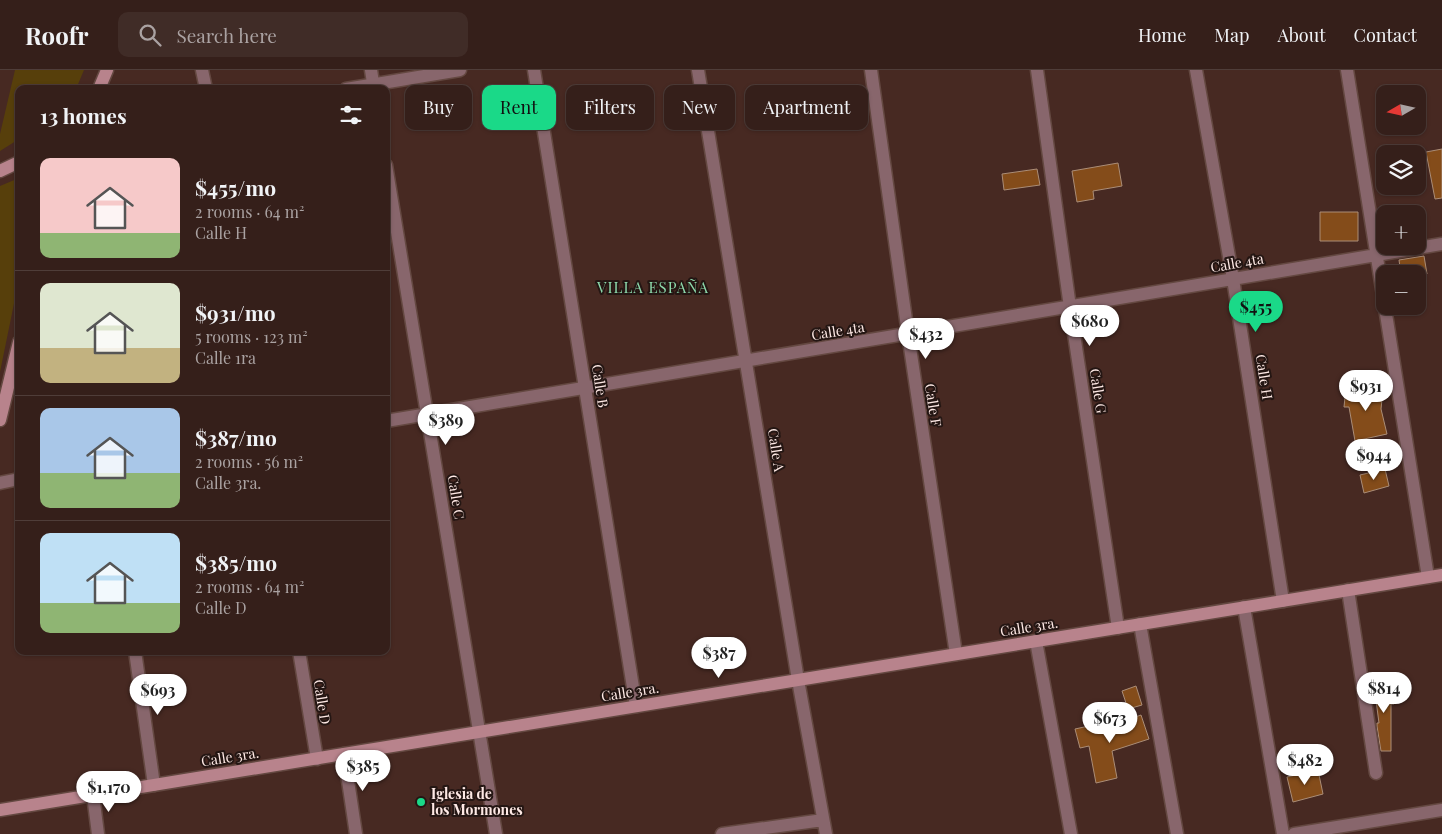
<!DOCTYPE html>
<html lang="en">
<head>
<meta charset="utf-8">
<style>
  :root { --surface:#351f1a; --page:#402c27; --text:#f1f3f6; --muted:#aaa2a2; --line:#4f3d39; --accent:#1ad988 }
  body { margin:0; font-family:"Playfair Display",serif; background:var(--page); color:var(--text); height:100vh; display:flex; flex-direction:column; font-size:19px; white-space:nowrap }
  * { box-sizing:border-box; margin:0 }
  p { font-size:16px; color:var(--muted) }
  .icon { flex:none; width:28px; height:28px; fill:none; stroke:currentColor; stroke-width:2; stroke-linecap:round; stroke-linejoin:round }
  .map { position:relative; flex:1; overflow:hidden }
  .drawer { position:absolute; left:15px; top:15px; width:375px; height:570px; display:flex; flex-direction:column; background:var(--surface); border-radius:10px; box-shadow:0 1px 4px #0004,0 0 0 1px var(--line) }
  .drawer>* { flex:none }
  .hud { position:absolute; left:405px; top:15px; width:475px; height:45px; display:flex; gap:10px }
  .needle { width:32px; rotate:261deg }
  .fabs { position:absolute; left:1376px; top:15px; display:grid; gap:10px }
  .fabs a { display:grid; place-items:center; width:50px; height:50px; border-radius:10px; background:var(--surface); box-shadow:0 1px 4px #0004,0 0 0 1px var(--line); font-size:25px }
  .price { position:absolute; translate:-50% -42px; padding:0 11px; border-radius:18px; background:#fff; color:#222; font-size:16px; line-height:32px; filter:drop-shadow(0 1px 2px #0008) }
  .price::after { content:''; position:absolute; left:50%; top:30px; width:15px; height:11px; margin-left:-8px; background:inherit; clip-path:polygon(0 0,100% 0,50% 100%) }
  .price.selected { background:var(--accent); color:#111 }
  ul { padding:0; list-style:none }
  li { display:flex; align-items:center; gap:15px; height:125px; padding:0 25px }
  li+li { border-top:1px solid var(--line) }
  li span { display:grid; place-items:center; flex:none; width:140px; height:100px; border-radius:10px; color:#555 }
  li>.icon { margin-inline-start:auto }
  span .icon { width:60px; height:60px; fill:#fffc; stroke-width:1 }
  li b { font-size:21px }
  h2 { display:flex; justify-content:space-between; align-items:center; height:60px; padding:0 25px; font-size:21px }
  .chip { padding:0 18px; border-radius:10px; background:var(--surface); box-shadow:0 1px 4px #0004,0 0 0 1px var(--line); font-size:18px; line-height:45px }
  .chip.selected { background:var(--accent); color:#111 }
  header { display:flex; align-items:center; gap:30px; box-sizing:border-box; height:70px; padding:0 25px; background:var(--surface); border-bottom:1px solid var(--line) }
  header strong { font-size:24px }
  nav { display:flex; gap:28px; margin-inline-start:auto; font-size:18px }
  .search { width:350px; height:45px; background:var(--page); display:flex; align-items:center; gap:12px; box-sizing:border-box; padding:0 18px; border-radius:10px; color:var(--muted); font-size:19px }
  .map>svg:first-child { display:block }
  .green { fill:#573f0b }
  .building { fill:#844c1a; stroke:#ab8d77 }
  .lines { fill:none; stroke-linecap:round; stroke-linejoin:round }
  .street-casing { stroke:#644841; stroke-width:15 }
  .secondary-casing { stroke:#644841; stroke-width:15 }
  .street { stroke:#88666c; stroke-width:12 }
  .secondary { stroke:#b8838c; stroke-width:12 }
  .poi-dot { fill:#1ad988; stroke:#241613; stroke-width:2 }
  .labels { text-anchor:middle; stroke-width:4; stroke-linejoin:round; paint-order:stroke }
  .street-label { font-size:14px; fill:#fee9e5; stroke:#241613 }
  .poi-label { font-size:14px; font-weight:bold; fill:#fee9e5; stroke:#241613; text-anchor:start }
  .neighbourhood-label { font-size:15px; letter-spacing:1px; fill:#8edbad; stroke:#241613 }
</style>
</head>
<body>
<header>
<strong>Roofr</strong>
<div class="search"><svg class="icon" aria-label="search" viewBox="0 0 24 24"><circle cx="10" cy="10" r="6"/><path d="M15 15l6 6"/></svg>Search here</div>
<nav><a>Home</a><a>Map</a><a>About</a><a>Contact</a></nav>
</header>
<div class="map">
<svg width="1442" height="764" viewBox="0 0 1442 764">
  <rect width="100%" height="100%" fill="#472922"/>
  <path class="green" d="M 15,0 L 84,0 L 76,19 L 19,19 L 19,69 L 0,81 L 0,64 Z
    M 19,108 L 19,209 L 0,302 L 0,116 Z"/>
  <path class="building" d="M 1442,79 L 1442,128 L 1435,129 L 1426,82 Z
    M 1118,93 L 1122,116 L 1093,121 L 1094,129 L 1077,132 L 1072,101 Z
    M 1037,99 L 1040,115 L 1004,120 L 1002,104 Z
    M 1320,142 L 1358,142 L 1358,171 L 1320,171 Z
    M 1424,186 L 1427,204 L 1401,204 L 1399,190 Z
    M 1346,317 L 1383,320 L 1381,339 L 1387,364 L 1355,371 L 1349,337 L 1344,337 Z
    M 1385,399 L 1389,416 L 1364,423 L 1360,405 Z
    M 1392,613 L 1394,634 L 1391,634 L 1391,681 L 1381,681 L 1377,656 L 1377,653 L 1379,653 L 1374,615 Z
    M 1136,616 L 1142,635 L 1128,639 L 1122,621 Z
    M 1141,645 L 1149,669 L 1112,681 L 1117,708 L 1096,713 L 1089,676 L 1080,678 L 1075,659 L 1098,654 L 1099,660 Z
    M 1318,700 L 1323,724 L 1293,732 L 1287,707 Z"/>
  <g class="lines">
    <g class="street-casing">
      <path id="street" d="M 202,0 L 206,19
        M 371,0 L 374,19
        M 534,0 L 636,636
        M 698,0 L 798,610 L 826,764
        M 871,0 L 908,264 L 956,584
        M 1037,0 L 1070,237 L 1118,558
        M 1196,0 L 1233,209 L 1283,531
        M 1347,0 L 1428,507
        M 346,19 L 460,0
        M 386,95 L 496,764
        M 386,351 L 1442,174
        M 0,413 L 19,409
        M 1348,520 L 1376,703
        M 1244,537 L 1283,764
        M 1140,554 L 1177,764
        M 1036,571 L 1071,764
        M 135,581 L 154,715
        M 299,581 L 317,689
        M 344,684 L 356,764
        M 93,725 L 98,764
        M 722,764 L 823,750
        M 1294,764 L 1442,740"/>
    </g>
    <g class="secondary-casing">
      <path id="secondary" d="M 99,19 L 107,0
        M 0,101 L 19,92
        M 0,350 L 19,272
        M 0,740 L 1442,505"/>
    </g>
    <use href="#street" class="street"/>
    <use href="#secondary" class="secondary"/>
  </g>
  <circle class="poi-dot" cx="421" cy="732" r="5"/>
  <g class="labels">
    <g class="street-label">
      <text transform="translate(1237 193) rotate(-10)" y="5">Calle 4ta</text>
      <text transform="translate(838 261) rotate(-9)" y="5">Calle 4ta</text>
      <text transform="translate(1264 307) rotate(81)" y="5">Calle H</text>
      <text transform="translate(600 316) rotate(81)" y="5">Calle B</text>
      <text transform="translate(1098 321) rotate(81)" y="5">Calle G</text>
      <text transform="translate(933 335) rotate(81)" y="5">Calle F</text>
      <text transform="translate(776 380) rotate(81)" y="5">Calle A</text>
      <text transform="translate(456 427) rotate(81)" y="5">Calle C</text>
      <text transform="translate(1029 557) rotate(-9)" y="5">Calle 3ra.</text>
      <text transform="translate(630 622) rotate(-9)" y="5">Calle 3ra.</text>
      <text transform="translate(322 632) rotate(81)" y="5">Calle D</text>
      <text transform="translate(230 687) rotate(-9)" y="5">Calle 3ra.</text>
    </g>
    <g class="poi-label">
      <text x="431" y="729">Iglesia de<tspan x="431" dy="16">los Mormones</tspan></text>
    </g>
    <g class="neighbourhood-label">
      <text x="653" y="223">VILLA ESPAÑA</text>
    </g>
  </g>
</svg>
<div class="fabs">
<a><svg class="needle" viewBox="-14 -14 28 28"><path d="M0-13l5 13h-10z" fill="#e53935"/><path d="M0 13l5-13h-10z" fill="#aaa2a2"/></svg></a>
<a><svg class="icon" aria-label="layers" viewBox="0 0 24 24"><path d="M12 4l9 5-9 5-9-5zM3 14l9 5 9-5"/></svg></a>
<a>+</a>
<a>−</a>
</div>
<b class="price selected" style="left:1256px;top:263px">$455</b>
<b class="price" style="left:1090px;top:277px">$680</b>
<b class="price" style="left:926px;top:290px">$432</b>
<b class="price" style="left:1366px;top:342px">$931</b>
<b class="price" style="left:446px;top:376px">$389</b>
<b class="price" style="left:1374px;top:411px">$944</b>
<b class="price" style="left:719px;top:609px">$387</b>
<b class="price" style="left:1384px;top:644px">$814</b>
<b class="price" style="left:158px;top:646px">$693</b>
<b class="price" style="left:1110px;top:674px">$673</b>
<b class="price" style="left:1305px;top:716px">$482</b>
<b class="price" style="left:363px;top:722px">$385</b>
<b class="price" style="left:109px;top:743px">$1,170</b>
<div class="hud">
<a class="chip">Buy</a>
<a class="chip selected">Rent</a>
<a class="chip">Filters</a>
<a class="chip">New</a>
<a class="chip">Apartment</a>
</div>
<section class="drawer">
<h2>13 homes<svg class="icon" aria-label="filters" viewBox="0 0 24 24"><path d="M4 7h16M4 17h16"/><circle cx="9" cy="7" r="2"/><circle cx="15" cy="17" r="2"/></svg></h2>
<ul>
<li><span style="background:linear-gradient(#f6c9c9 75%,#8fb573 0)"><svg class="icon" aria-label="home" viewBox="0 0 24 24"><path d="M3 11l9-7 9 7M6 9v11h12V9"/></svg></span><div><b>$455/mo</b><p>2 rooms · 64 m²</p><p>Calle H</p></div></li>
<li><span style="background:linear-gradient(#dfe7d0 65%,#c2b280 0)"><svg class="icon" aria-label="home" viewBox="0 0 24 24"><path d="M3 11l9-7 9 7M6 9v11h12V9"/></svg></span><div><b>$931/mo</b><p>5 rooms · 123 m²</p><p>Calle 1ra</p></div></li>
<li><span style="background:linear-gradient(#a9c7e8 65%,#8fb573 0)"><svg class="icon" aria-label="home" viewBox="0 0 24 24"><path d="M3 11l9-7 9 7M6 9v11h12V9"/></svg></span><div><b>$387/mo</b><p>2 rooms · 56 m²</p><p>Calle 3ra.</p></div></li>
<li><span style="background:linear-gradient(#bfe0f5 70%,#8fb573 0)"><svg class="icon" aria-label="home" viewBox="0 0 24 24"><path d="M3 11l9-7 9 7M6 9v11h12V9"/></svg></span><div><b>$385/mo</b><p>2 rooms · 64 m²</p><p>Calle D</p></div></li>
</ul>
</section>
</div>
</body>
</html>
